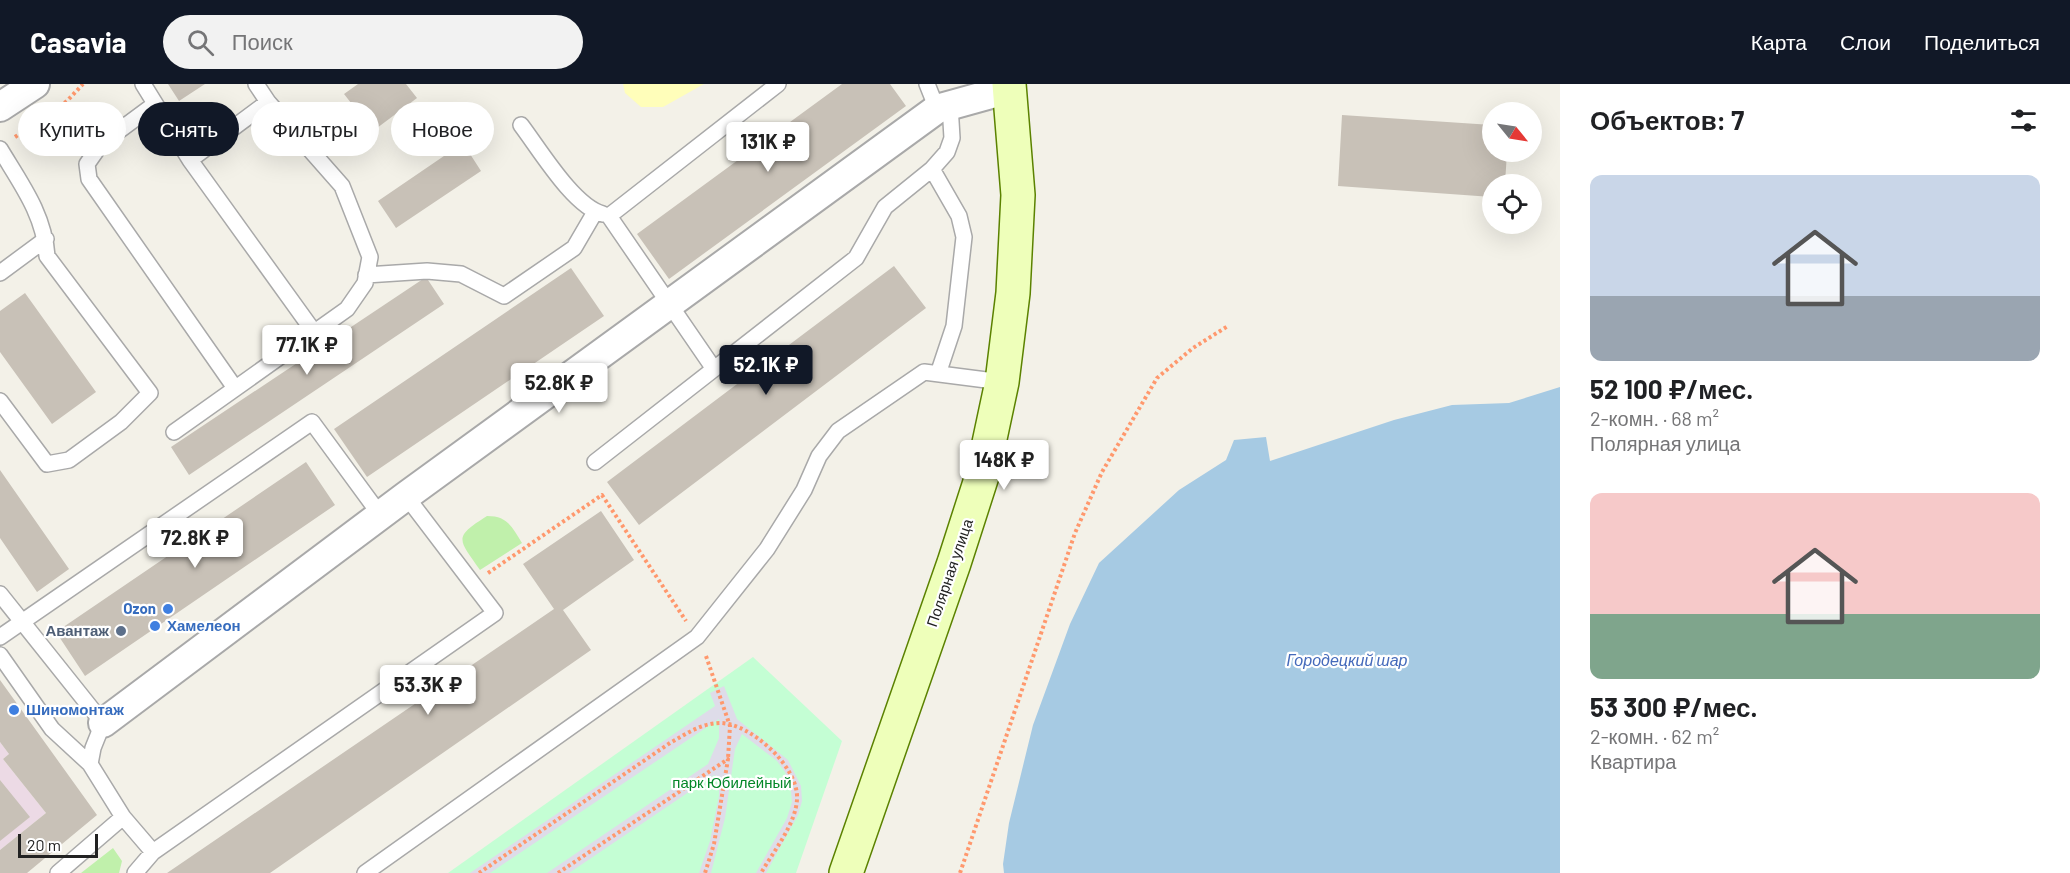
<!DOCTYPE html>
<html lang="ru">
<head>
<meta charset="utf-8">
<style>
  :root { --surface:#fff; --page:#f2f2f2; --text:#202124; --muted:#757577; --accent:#111827 }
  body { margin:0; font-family:Barlow,sans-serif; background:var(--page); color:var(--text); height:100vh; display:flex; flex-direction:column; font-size:22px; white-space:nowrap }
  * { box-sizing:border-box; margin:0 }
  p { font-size:20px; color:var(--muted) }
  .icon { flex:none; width:33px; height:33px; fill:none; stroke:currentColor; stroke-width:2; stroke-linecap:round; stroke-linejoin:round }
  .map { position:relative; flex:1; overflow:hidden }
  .panel { display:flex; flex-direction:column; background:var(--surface); width:510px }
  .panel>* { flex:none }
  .guide { position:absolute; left:18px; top:18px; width:570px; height:54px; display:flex; gap:12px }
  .needle { width:39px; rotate:120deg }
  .controls { position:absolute; left:1482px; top:18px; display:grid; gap:12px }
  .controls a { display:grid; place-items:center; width:60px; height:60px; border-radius:50%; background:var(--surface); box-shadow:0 6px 24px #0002; font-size:30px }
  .scale { position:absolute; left:18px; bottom:15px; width:80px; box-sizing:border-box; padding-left:6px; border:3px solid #222; border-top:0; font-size:16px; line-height:21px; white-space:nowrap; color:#222; -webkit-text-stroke:4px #fff; paint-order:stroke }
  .price { position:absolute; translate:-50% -51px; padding:0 14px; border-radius:6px; background:#fff; color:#222; font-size:20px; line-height:39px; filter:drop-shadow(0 2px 3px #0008) }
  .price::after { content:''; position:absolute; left:50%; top:36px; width:18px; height:14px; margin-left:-9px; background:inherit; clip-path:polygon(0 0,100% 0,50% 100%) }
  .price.on { background:var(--accent); color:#fff }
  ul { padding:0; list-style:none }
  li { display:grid; align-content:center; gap:12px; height:318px; padding:0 30px }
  li span { display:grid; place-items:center; height:186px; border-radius:12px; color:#555 }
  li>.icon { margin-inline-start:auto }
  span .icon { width:108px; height:108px; fill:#fffc; stroke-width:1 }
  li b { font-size:26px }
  h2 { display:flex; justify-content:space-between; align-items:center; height:72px; padding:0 30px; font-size:26px }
  .pill { padding:0 21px; border-radius:27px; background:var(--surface); box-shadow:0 6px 24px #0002; font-size:21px; line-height:54px }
  .pill.on { background:var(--accent); color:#fff }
  header { display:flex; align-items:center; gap:36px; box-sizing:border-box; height:84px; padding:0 30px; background:var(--accent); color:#fff }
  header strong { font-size:28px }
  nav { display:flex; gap:33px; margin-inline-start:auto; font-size:21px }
  .search { width:420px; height:54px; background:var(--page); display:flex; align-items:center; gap:15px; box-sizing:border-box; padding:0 21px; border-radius:33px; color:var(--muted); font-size:22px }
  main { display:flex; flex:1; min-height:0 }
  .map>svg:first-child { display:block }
  .industrial { fill:#ecdae5 }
  .grass { fill:#c0f0ab }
  .sand { fill:#fffeba }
  .park { fill:#c4fed4 }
  .plaza { fill:#dedce9 }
  .water { fill:#a6cae3 }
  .building { fill:#c8c1b7 }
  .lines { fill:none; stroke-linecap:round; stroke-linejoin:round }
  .service-casing { stroke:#a9a9a9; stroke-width:18 }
  .minor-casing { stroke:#a9a9a9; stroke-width:32 }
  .secondary-casing { stroke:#5b8200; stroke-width:36 }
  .path { stroke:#ff986d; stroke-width:4; stroke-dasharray:3 3; stroke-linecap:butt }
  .service { stroke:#fff; stroke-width:15 }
  .minor { stroke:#fff; stroke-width:28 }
  .secondary { stroke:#eeffba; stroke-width:33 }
  .shop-dot { fill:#3f7fe0; stroke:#fff; stroke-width:2 }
  .service-dot { fill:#5c6f8a; stroke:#fff; stroke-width:2 }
  .labels { text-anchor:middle; stroke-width:4.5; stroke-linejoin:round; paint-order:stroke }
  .street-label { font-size:15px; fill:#222; stroke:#fff }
  .shop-label { font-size:15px; font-weight:bold; fill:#366cbe; stroke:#fff; text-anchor:start }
  .service-label { font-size:15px; font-weight:bold; fill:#4e5e75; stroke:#fff; text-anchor:end }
  .park-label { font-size:15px; fill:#038727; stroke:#fff }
  .water-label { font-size:16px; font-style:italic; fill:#456abb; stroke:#fff }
</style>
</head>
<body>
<header>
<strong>Casavia</strong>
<div class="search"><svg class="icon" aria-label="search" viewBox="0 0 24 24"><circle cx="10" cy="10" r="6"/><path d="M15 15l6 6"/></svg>Поиск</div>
<nav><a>Карта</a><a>Слои</a><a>Поделиться</a></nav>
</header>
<main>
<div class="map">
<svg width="1560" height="789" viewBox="0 0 1560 789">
  <rect width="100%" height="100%" fill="#f3f1e8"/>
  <path class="industrial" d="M 0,658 L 9,670 L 3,675 L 46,729 L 0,766 Z"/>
  <path class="grass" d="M 487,432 C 508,432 512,443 522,459 L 480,486 C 459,455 452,454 487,432 Z
    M 113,764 L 122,777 L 119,789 L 81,789 Z"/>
  <path class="sand" d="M 623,0 L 704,0 L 663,23 L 641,23 L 625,9 Z"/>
  <path class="park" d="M 753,573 L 842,657 L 796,789 L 448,789 Z"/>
  <path class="plaza" d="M 724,602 L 737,635 L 788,676 L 801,702 L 802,717 L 798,731 L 766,789 L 756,789 L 787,734 L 792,718 L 791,707 L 785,688 L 777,677 L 742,650 L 735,665 L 725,734 L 711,789 L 699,789 L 710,757 L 719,712 L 719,694 L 714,691 L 569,789 L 547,789 L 708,680 L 719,654 L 719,635 L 490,789 L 470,789 L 715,622 L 710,609 Z"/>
  <path class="water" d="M 1560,303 L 1560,789 L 1004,789 L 1003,780 L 1009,739 L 1033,641 L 1070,540 L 1099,479 L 1179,406 L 1226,376 L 1234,356 L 1266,353 L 1270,377 L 1394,336 L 1452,321 L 1509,319 Z"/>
  <path class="building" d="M 168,0 L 205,0 L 179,17 Z
    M 358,0 L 406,0 L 417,14 L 373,47 L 344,10 Z
    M 842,0 L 890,0 L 906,22 L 669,195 L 637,150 Z
    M 1342,31 L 1492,41 L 1492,68 L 1507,68 L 1505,100 L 1492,100 L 1492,113 L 1338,102 Z
    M 463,59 L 481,87 L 396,144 L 378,117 Z
    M 894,182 L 926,224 L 639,441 L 607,398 Z
    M 571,184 L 604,232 L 367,393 L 334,345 Z
    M 426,193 L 444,220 L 189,391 L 171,363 Z
    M 25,209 L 96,308 L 52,340 L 0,268 L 0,227 Z
    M 306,378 L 335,421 L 85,592 L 56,548 Z
    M 0,386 L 69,485 L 37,508 L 0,454 Z
    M 601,427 L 634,476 L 563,526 L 591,566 L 270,789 L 167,789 L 554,525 L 523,480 Z
    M 0,596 L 97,731 L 27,789 L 0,789 L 0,766 L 46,729 L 3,675 L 9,670 L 0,658 Z
    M 0,696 L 30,733 L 0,757 Z"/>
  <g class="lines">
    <g class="service-casing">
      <path id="service" d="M 143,0 L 190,76 L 314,248
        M 927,0 L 937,25
        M 155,20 L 101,60 L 87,80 L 89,95 L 235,304
        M 521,41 C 540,66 574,123 603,130
        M 0,65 C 21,100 44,130 47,172 L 150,309 L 121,338 L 69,376 L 47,380 L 0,317
        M 190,76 L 268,18
        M 932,85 L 959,132 L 964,153 L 954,242 L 938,290
        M 0,189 L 46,155
        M 366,191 L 427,187 L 461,190 L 504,212 L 574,164 L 595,128
        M 714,285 L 609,132 L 778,0
        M 174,348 L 347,225 L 365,199 L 370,173 L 342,102 L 268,18 L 256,0
        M 595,378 L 856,174 L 885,123 L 932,85 L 947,68 L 952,54 L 950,21
        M 0,510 L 103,639 L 93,664 L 90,680 L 123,733 L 153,768 L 135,789
        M 0,553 L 312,338 L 381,432
        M 0,571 L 52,645 L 90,680
        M 153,768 L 495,529 L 406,412
        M 58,789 L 123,733
        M 365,789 L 697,553 L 767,465 L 804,406 L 819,372 L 838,347 L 924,288 L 1002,298"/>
    </g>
    <g class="minor-casing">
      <path id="minor" d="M 0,23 L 35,0
        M 103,639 L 406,412 L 937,25 L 1009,5"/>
    </g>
    <g class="secondary-casing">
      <path id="secondary" d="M 846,789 L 954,479 L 982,392 L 1002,298 L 1013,209 L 1018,111 L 1009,0"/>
    </g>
    <path class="path" d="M 15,53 L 67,17 L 83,0
      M 488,489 L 602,411 L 686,537
      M 706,572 L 730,642 L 728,675
      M 479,789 L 670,659 C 686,650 701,639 721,639 C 751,640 799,683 797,715 C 796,740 773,768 761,789
      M 558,789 L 728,675 L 714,760 L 705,789
      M 960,789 L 1075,449 L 1102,388 L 1157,294 L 1193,264 L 1228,242"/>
    <use href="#service" class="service"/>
    <use href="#minor" class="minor"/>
    <use href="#secondary" class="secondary"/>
  </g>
  <g class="shop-dot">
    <circle cx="168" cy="525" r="6"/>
    <circle cx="155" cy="542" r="6"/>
    <circle cx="14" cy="626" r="6"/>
  </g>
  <circle class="service-dot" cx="121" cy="547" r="6"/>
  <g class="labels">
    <g class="street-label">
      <text transform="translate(950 489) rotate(-71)" y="5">Полярная улица</text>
    </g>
    <g class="shop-label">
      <text x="156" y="530" text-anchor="end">Ozon</text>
      <text x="167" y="547">Хамелеон</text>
      <text x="26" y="631">Шиномонтаж</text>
    </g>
    <g class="service-label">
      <text x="109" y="552">Авантаж</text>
    </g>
    <g class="park-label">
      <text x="732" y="704">парк Юбилейный</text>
    </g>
    <g class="water-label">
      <text x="1347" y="582">Городецкий шар</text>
    </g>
  </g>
</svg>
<div class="controls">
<a><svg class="needle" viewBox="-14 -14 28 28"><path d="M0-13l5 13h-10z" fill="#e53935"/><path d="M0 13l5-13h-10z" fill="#757577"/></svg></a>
<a><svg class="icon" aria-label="locate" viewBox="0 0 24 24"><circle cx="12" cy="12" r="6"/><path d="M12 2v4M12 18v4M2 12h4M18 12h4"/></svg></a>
</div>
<div class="scale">20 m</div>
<b class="price" style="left:768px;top:89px">131K ₽</b>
<b class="price" style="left:307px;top:292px">77.1K ₽</b>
<b class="price on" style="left:766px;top:312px">52.1K ₽</b>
<b class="price" style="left:559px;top:330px">52.8K ₽</b>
<b class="price" style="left:1004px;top:407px">148K ₽</b>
<b class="price" style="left:195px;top:485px">72.8K ₽</b>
<b class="price" style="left:428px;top:632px">53.3K ₽</b>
<div class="guide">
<a class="pill">Купить</a>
<a class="pill on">Снять</a>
<a class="pill">Фильтры</a>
<a class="pill">Новое</a>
</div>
</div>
<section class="panel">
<h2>Объектов: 7<svg class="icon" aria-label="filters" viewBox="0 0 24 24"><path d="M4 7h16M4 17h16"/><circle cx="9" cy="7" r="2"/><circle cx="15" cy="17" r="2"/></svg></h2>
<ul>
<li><span style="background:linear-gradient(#c9d6e8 65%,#9aa5b1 0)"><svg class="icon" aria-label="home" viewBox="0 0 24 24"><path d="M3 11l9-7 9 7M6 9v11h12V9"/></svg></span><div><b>52 100 ₽/мес.</b><p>2-комн. · 68 m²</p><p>Полярная улица</p></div></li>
<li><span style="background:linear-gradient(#f6c9c9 65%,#7fa58c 0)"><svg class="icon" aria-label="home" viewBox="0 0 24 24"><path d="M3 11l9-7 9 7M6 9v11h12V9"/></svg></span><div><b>53 300 ₽/мес.</b><p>2-комн. · 62 m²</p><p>Квартира</p></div></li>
</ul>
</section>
</main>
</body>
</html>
